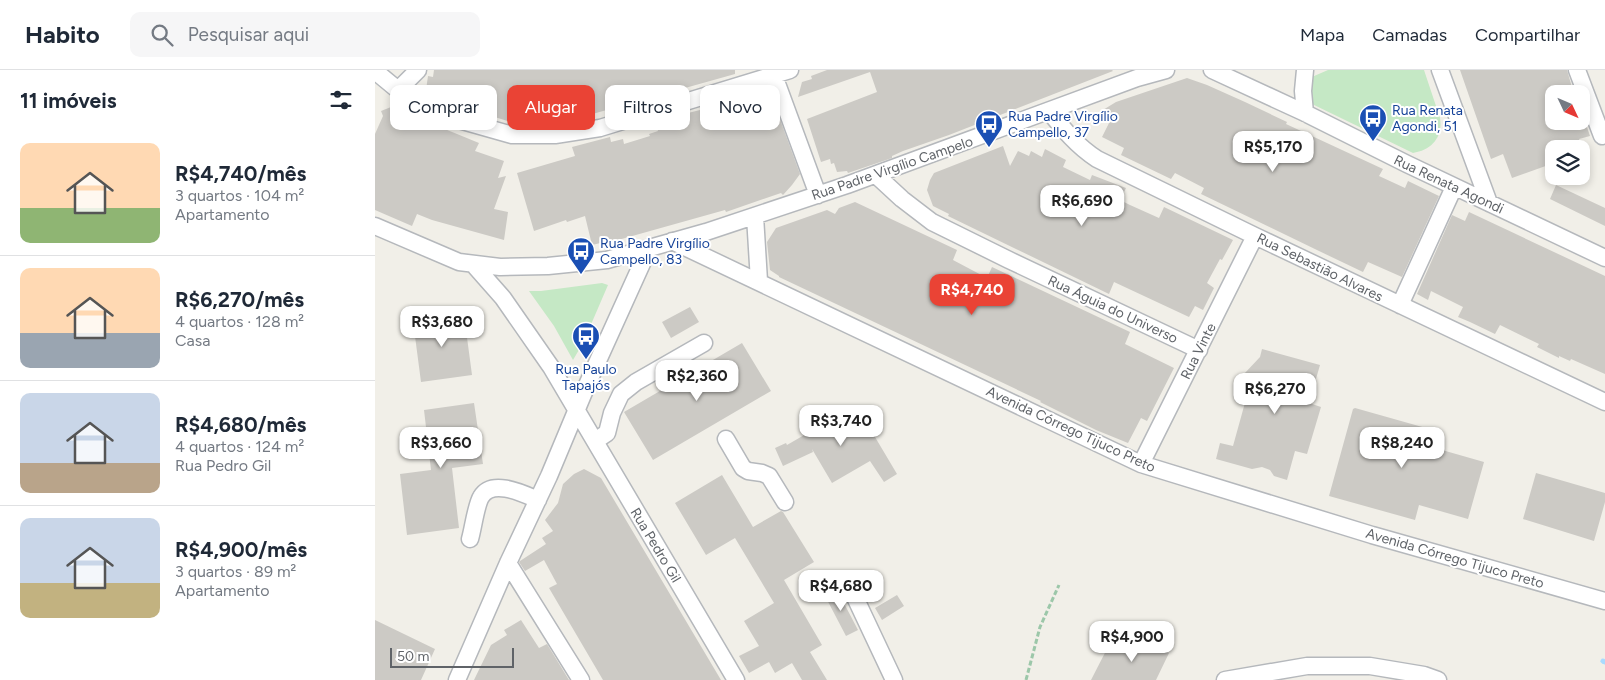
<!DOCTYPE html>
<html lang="pt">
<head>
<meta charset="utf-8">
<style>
  :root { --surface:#fff; --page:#f6f6f7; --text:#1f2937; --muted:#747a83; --line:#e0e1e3; --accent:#ea4335 }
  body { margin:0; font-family:Figtree,sans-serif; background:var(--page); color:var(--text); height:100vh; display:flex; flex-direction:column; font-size:19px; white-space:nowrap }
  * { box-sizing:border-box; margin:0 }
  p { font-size:16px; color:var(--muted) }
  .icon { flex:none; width:28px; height:28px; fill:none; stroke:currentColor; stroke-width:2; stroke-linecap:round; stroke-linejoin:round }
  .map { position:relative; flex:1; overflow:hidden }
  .sheet { display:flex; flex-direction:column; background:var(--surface); width:375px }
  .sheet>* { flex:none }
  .hud { position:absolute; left:15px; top:15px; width:475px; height:45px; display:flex; gap:10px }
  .needle { width:32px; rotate:134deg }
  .fabs { position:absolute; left:1170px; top:15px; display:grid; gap:10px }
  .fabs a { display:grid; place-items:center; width:45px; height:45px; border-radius:10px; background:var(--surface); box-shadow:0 2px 8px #0003; font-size:25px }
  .scale { position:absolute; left:15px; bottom:12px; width:124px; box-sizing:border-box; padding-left:5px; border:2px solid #5f6368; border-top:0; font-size:14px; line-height:18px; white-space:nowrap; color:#5f6368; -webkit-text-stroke:4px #fff; paint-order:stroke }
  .price { position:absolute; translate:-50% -42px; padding:0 11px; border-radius:10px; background:#fff; color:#222; font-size:16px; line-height:32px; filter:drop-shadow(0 1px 2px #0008) }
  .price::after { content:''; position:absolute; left:50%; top:30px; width:15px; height:11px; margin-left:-8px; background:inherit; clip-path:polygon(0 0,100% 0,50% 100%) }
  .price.selected { background:var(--accent); color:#fff }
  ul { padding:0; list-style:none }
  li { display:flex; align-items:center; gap:15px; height:125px; padding:0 20px }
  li+li { border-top:1px solid var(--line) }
  li span { display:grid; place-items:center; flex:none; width:140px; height:100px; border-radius:10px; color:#555 }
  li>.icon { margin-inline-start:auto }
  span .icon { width:60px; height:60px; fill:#fffc; stroke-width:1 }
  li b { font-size:21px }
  h2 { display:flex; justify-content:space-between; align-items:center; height:60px; padding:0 20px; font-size:21px }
  .chip { padding:0 18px; border-radius:10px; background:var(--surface); box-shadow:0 2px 8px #0003; font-size:18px; line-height:45px }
  .chip.selected { background:var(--accent); color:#fff }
  header { display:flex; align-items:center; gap:30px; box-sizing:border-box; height:70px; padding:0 25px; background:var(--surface); border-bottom:1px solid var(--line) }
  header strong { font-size:24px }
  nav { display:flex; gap:28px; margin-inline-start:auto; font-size:18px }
  .search { width:350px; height:45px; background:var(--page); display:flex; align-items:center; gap:12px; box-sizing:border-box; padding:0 18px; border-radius:10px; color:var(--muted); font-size:19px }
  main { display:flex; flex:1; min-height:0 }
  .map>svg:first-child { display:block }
  .green { fill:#c5e8c5 }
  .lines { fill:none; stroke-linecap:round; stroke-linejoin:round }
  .stream { stroke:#aadaff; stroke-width:5 }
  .building { fill:#cccac5 }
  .minor-casing { stroke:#b5b8bc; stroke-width:19 }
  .path { stroke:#9cc7a9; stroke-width:3; stroke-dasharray:5 2.5; stroke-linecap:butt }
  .minor { stroke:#fff; stroke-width:16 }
  .labels { text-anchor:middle; stroke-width:4; stroke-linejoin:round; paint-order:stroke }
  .transit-label { font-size:14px; fill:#164399; stroke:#fff; text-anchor:start }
  .street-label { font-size:14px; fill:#5f6368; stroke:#fff }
</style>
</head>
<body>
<header>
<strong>Habito</strong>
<div class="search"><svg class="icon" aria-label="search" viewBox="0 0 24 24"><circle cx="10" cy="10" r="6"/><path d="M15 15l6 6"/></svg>Pesquisar aqui</div>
<nav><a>Mapa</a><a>Camadas</a><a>Compartilhar</a></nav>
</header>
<main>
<section class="sheet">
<h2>11 imóveis<svg class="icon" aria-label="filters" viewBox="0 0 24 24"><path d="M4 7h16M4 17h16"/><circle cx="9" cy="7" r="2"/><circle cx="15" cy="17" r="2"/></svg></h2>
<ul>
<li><span style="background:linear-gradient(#ffd9b3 65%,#8fb573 0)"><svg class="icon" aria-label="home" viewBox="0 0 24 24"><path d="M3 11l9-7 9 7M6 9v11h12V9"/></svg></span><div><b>R$4,740/mês</b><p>3 quartos · 104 m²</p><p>Apartamento</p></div></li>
<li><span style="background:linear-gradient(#ffd9b3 65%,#9aa5b1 0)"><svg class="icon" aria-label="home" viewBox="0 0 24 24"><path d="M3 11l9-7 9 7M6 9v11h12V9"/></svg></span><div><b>R$6,270/mês</b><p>4 quartos · 128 m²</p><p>Casa</p></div></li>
<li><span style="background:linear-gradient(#c9d6e8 70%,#b9a48a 0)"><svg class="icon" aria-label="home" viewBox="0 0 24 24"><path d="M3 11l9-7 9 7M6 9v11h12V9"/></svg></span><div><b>R$4,680/mês</b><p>4 quartos · 124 m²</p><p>Rua Pedro Gil</p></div></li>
<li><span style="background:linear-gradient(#c9d6e8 65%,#c2b280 0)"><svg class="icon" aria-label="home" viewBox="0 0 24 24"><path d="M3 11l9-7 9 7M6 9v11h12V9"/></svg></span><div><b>R$4,900/mês</b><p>3 quartos · 89 m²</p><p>Apartamento</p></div></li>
</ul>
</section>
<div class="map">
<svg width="1230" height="610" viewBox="0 0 1230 610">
  <rect width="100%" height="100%" fill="#f1efe8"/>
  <path class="green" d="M 953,0 L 1049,0 L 1065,48 C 1068,67 1057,80 1038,83 L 935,33 L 923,13 Z
    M 227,213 L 233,215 L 208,273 L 198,290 L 179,256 L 154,221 L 166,221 Z"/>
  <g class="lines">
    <path class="stream" d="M 1228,591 L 1230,592"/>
  </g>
  <path class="building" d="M 59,0 L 360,0 L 360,4 L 221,43 L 188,51 L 145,55 L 110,44 L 51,20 L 53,6 L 58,7 Z
    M 452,0 L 737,0 L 738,1 L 574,65 L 528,81 L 517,86 L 517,88 L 473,103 L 472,101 L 462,102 L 459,93 L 456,94 L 455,89 L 446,92 L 432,49 L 502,22 L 495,2 L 423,27 L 427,12 L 437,9 L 436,6 Z
    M 1085,0 L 1192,0 L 1198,21 L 1190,24 L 1179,24 L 1179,51 L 1210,51 L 1215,66 L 1204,69 L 1208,79 L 1179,79 L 1179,93 L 1137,108 L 1128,84 L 1116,89 Z
    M 812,8 L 832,15 L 870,32 L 912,52 L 911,54 L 1008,99 L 1004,106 L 1030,118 L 1033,111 L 1064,126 L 1027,207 L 993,192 L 988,202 L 944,181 L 826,124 L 829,118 L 800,103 L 796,109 L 746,85 L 749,78 L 727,67 L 734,53 L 723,43 L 741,32 Z
    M 385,25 L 393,28 L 399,33 L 425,104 L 417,115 L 408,125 L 406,123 L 351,142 L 350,140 L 243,170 L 242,169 L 217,175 L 210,146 L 192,152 L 191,150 L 159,161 L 142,103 L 200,86 L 197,77 L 235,67 L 236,72 L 248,69 L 249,74 L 275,66 L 274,64 L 283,61 L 281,54 L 310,45 L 309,44 Z
    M 16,37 L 104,73 L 100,81 L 129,91 L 123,108 L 131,106 L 119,139 L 133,142 L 129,170 L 57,150 L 42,144 L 37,156 L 0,140 L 0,64 L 8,46 L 6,41 Z
    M 628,76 L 635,96 L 643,81 L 654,86 L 656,81 L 667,87 L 670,79 L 691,90 L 688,97 L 715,110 L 717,105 L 751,118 L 745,130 L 755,135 L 784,148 L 789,137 L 858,170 L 847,190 L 845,189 L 832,213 L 839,218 L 828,240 L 820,236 L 814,247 L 739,212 L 734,224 L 573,146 L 574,144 L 558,136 L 552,120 L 555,110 L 559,103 Z
    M 1181,115 L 1230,138 L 1230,156 L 1175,129 Z
    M 480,132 L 582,180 L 578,190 L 612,208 L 617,197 L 755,262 L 750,274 L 799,298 L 772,351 L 766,348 L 753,373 L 721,360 L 665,332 L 666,331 L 404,207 L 404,206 L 395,200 L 392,172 L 401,158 L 452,140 L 460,144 L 464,138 Z
    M 1094,142 L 1230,206 L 1230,304 L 1196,289 L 1195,291 L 1184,286 L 1184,288 L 1162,277 L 1164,274 L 1125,255 L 1120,264 L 1095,252 L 1083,247 L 1088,237 L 1056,221 L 1053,230 L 1042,224 L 1077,145 L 1090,151 Z
    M 315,237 L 324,252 L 296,268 L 287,252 Z
    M 89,245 L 97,305 L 46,312 L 38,251 Z
    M 367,273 L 396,321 L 278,390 L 249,342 Z
    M 887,279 L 945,295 L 934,333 L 946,337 L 932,384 L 920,381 L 912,410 L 899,406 L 895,400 L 887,397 L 877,399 L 841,389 L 845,373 L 858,376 L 876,311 L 869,304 L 885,287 Z
    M 99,333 L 108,394 L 77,398 L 84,458 L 32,465 L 25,404 L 56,400 L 49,340 Z
    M 481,335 L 522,404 L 509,412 L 495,391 L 457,413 L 437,379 L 438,382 L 408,396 L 400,378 L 411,373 L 412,375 Z
    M 980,338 L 1065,362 L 1060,378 L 1109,392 L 1093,449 L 1044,435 L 1040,450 L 954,426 L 978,339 Z
    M 209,399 L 226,408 L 346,610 L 228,610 L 174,518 L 182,514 L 169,490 L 150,501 L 144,492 L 145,491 L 171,474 L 167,468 L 178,461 L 170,450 L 183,433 L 188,414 L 199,404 Z
    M 1161,403 L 1230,423 L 1230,432 L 1219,471 L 1148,449 Z
    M 347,405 L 378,457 L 406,441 L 408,442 L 439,492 L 409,510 L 447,575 L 435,582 L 452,610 L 427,610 L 417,593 L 400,603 L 394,592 L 374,603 L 364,586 L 384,576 L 369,551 L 399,533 L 360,468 L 331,485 L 300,433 Z
    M 461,518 L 483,560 L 471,566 L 449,524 Z
    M 522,525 L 529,536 L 507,550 L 500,538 Z
    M 0,550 L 60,579 L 46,610 L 0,610 Z
    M 146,550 L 164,578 L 172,574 L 194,610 L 99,610 L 116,575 L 132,565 L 129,560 Z
    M 767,566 L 794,583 L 781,610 L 716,610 L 735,573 L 754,585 Z"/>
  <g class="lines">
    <g class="minor-casing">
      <path id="minor" d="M 397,0 L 443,125
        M 837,0 L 930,43 L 1032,94 L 1230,188
        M 930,0 L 928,21 L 930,43
        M 1065,0 L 1114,133
        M 1202,0 L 1227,66
        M 0,1 L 23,20 L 84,50 L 137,65 L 180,65 L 225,58 L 415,0
        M 23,20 L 43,0
        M 674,41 C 689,60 702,76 722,89 L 880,166 L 1230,332
        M 501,105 L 527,129 L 557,152 L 634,190 L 824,280
        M 380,146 L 384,211
        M 0,156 L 84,192 L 125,197 L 173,196 L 232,190 L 331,162 L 472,115 L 762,8 L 791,0
        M 297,171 L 766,394 L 997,465 L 1230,531
        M 98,194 L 128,228 L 176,297 L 361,610
        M 1025,235 L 1079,117
        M 351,369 L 368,398 L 373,401 L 387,403 L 394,406 L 410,432
        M 220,371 L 232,363 L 237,343 L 246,324 L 261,312 L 329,273
        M 766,394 L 880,166
        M 95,469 C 98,459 101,435 106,427 C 117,408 149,424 163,430
        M 133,493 L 206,610
        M 478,523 L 519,610
        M 82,610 L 133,493 L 174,406 L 212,315 L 274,178
        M 850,610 L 932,596 L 995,596 L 1049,605 L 1063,610"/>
    </g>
    <path class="path" d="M 651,610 L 665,557 L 684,515"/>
    <use href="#minor" class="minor"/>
  </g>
  <defs>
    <g id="bus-pin" transform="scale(1.4375)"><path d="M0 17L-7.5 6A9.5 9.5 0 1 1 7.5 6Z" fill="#1a4fb4" stroke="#fff"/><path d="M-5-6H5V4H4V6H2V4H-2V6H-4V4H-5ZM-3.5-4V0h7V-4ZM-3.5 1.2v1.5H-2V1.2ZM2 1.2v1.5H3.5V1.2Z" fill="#fff"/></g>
  </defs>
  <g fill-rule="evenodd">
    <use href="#bus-pin" x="998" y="48"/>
    <use href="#bus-pin" x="614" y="54"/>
    <use href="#bus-pin" x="206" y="181"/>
    <use href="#bus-pin" x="211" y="266"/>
  </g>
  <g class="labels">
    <g class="transit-label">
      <text x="1017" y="45">Rua Renata<tspan x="1017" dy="16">Agondi, 51</tspan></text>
      <text x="633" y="51">Rua Padre Virgílio<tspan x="633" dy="16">Campello, 37</tspan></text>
      <text x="225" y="178">Rua Padre Virgílio<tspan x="225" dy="16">Campello, 83</tspan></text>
      <text x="211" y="304" text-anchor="middle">Rua Paulo<tspan x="211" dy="16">Tapajós</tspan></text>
    </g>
    <g class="street-label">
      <text transform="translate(517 98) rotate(-19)" y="5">Rua Padre Virgílio Campelo</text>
      <text transform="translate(1074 114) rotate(25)" y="5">Rua Renata Agondi</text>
      <text transform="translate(945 197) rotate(26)" y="5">Rua Sebastião Alvares</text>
      <text transform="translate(738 239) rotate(25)" y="5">Rua Águia do Universo</text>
      <text transform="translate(823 281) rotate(-63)" y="5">Rua Vinte</text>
      <text transform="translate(696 359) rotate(25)" y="5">Avenida Córrego Tijuco Preto</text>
      <text transform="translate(281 475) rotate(59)" y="5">Rua Pedro Gil</text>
      <text transform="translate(1080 488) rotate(16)" y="5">Avenida Córrego Tijuco Preto</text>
    </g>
  </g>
</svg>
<div class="fabs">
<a><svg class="needle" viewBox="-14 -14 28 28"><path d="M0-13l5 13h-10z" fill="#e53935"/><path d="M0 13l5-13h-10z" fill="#747a83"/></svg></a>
<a><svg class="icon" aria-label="layers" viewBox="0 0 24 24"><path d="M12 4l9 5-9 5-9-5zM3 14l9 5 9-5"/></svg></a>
</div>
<div class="scale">50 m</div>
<b class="price" style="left:898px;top:103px">R$5,170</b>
<b class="price" style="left:707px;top:157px">R$6,690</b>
<b class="price selected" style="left:597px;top:246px">R$4,740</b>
<b class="price" style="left:67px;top:278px">R$3,680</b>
<b class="price" style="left:322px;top:332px">R$2,360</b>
<b class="price" style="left:900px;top:345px">R$6,270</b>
<b class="price" style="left:466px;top:377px">R$3,740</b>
<b class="price" style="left:66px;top:399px">R$3,660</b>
<b class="price" style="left:1027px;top:399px">R$8,240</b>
<b class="price" style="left:466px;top:542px">R$4,680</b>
<b class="price" style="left:757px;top:593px">R$4,900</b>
<div class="hud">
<a class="chip">Comprar</a>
<a class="chip selected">Alugar</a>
<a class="chip">Filtros</a>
<a class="chip">Novo</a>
</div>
</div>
</main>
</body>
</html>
